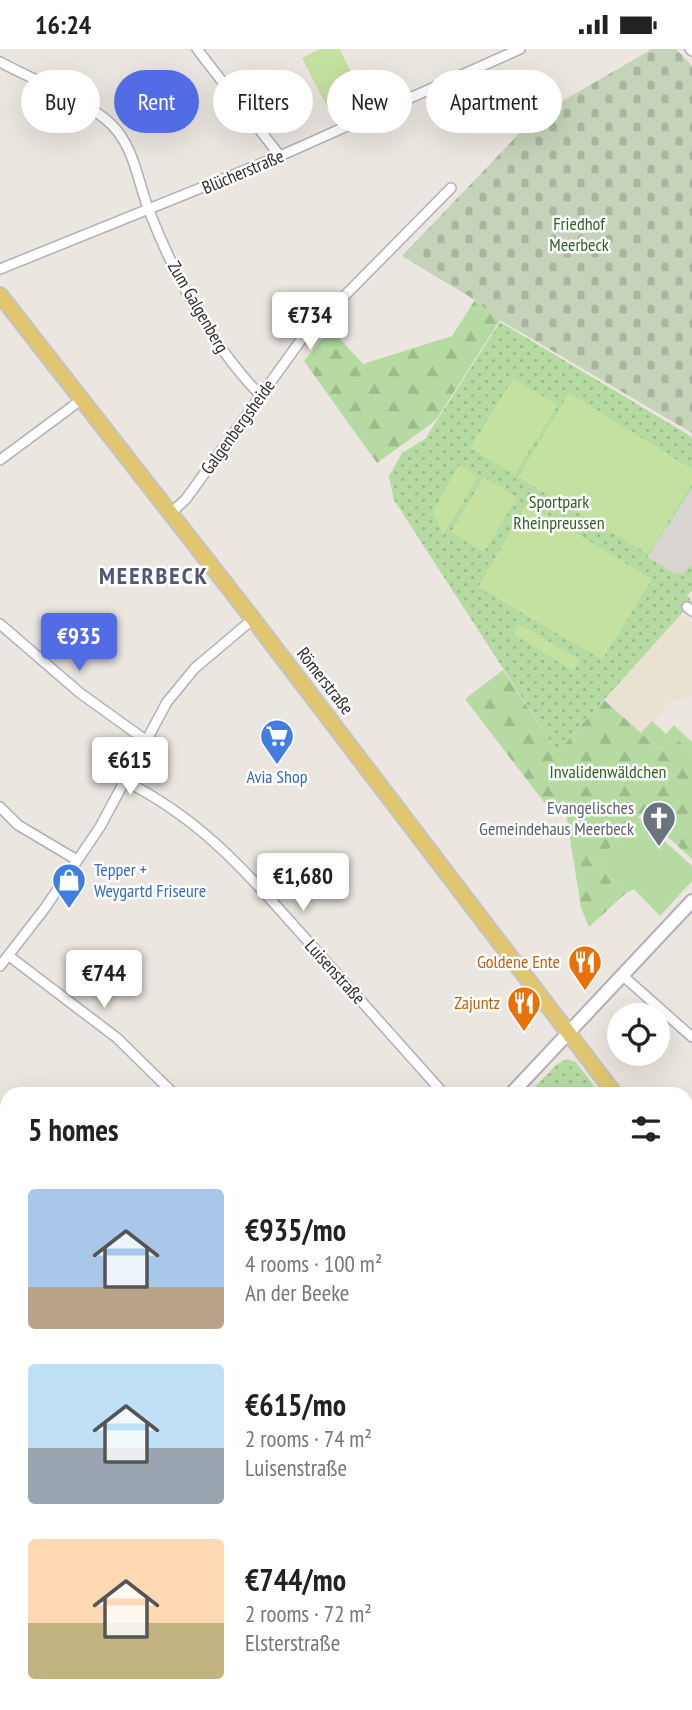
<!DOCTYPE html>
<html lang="en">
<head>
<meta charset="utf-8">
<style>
  :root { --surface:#fff; --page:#f6f6f6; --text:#222; --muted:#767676; --accent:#526ce5 }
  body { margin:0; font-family:"PT Sans Narrow",sans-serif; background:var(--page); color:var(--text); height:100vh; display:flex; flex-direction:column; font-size:26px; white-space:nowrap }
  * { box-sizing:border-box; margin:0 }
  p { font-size:23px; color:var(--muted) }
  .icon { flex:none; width:38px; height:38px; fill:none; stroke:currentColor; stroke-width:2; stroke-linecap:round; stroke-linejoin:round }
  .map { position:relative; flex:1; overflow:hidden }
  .panel { position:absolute; left:0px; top:1038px; width:693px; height:625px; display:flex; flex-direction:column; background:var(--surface); border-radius:21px 21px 0 0; box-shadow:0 7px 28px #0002 }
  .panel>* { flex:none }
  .banner { position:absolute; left:21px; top:21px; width:651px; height:63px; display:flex; gap:14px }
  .controls { position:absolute; left:607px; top:954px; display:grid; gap:14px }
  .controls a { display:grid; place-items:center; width:63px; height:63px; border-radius:50%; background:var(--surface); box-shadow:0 7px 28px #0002; font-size:35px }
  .price { position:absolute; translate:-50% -60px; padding:0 16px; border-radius:7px; background:#fff; color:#222; font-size:23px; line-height:46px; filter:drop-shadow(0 2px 4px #0008) }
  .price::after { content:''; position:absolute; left:50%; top:42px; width:21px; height:16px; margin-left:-10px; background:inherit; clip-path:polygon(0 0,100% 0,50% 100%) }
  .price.active { background:var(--accent); color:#fff }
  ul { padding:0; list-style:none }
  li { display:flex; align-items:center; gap:21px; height:175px; padding:0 28px }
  li span { display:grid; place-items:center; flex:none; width:196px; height:140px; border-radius:7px; color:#555 }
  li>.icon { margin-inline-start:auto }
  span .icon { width:84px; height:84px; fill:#fffc; stroke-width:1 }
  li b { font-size:30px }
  h2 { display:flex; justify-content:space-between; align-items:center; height:84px; padding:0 28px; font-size:30px }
  .pill { padding:0 24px; border-radius:32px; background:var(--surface); box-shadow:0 7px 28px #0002; font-size:24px; line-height:63px }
  .pill.active { background:var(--accent); color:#fff }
  .status { display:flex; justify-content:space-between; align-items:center; height:49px; padding:0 35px; background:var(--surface); direction:ltr }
  .status svg { height:19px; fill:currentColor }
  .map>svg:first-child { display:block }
  .education { fill:#eae2d0 }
  .grass { fill:#b5dba2 }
  .forest { fill:url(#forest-firs) }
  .cemetery { fill:url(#cemetery-stones) }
  .park { fill:url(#park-dots) }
  .pitch { fill:#c4e19f }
  .plaza { fill:#d8d5d1 }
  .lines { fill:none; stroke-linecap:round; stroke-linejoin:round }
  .stream { stroke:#7ec6e0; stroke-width:2.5 }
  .street-casing { stroke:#afb0b9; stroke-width:12 }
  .secondary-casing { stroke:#afb0b9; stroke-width:16 }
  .primary-casing { stroke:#c4c4c4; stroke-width:18 }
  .street { stroke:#fff; stroke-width:9 }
  .secondary { stroke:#fff; stroke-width:12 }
  .primary { stroke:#e0c66e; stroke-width:14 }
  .labels { text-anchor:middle; stroke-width:5; stroke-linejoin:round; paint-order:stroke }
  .street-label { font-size:18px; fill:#2b2b2b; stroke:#fff }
  .park-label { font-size:18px; fill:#2f5f23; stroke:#fff }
  .shop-label { font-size:18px; fill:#366cbe; stroke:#fff }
  .worship-label { font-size:18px; fill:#5b616d; stroke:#fff; text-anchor:end }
  .food-label { font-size:18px; fill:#c56008; stroke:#fff; text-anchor:end }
  .district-label { font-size:24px; font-weight:bold; letter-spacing:2px; fill:#505776; stroke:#fff }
</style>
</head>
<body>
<div class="status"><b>16:24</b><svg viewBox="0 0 49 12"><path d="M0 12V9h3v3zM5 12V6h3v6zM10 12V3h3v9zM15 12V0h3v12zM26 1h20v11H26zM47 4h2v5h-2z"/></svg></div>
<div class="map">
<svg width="692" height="1661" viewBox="0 0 692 1661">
  <defs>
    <pattern id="forest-firs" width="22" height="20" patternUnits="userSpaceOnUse" patternTransform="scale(1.75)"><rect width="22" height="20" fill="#b5dba2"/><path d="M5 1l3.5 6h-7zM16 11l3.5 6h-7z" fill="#9cbc8c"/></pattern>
    <pattern id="cemetery-stones" width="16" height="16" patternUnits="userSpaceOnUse" patternTransform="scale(1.75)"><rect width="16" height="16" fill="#c5d3b8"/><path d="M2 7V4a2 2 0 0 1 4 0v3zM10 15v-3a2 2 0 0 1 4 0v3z" fill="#a9b59e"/></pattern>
    <pattern id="park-dots" width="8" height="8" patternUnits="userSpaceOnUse" patternTransform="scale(1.75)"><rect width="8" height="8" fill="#b5dba2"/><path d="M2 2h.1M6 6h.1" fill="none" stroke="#9cbc8c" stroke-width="1.8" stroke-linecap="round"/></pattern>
  </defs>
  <rect width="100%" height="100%" fill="#ebe6df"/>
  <path class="education" d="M 682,565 L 692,574 L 692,647 L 671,652 L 641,684 L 604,650 Z"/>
  <path class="grass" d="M 652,672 L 666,685 L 674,676 L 692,693 L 692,704 L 673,688 L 660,701 L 641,684 Z
    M 638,768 L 692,817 L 692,832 L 660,867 L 634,840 L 626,844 L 595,815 Z
    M 0,1369 L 7,1371 L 7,1444 L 0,1443 Z"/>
  <path class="forest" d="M 475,251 L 500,271 L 436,371 L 377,414 L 304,312 L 331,280 L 363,315 L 452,287 Z
    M 503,621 L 557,703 L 604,651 L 660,701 L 673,687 L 692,704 L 692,810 L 642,764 L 595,815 L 626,844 L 589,878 L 581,859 L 564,751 L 550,761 L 465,650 Z"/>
  <path class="cemetery" d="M 652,0 L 676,0 L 692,17 L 692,384 L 500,271 L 475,251 L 402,207 L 535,68 Z"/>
  <path class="park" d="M 500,273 L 692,388 L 692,542 L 687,546 L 692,553 L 557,703 L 394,451 L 389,427 L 402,404 L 425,390 Z
    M 567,1010 L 576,1013 L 600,1045 L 528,1045 L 557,1015 Z"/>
  <path class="pitch" d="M 320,0 L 340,0 L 366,56 L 334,71 L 302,9 Z
    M 513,330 L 558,356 L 514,426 L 470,399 Z
    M 569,344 L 692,420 L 692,435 L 648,505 L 518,428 Z
    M 459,416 L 478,428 L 443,486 L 433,462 Z
    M 484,428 L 517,449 L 484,503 L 451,483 Z
    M 527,454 L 652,530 L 602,611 L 478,538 Z
    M 519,575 L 580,611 L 573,622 L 513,585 Z"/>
  <path class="plaza" d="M 692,439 L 692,515 L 683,525 L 675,525 L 647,508 Z"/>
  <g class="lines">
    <path class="stream" d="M 0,1438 L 7,1439
      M 408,1656 L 412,1661"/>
    <g class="street-casing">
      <path id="street" d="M 197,0 L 280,107
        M 690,0 L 692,2
        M 0,13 C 31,30 88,52 112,76 C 135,99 138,135 150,164 C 176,230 211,295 260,346
        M 0,220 L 280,107 L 520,0
        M 0,411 L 81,351
        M 170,465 L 186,450 L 301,291 L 451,139
        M 687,558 L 692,562
        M 0,575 L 80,644 L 144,690
        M 123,731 C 207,773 251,829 313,898 C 357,947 400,996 444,1045
        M 0,758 L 18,776 L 77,811
        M 9,907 L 117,989 L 174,1045
        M 0,917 L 45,859 L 100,778 L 167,653 L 195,619 L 253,570
        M 622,926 L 692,988
        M 0,1196 L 7,1199
        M 0,1284 L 7,1281
        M 0,1342 L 7,1344
        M 686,1477 L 692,1458
        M 661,1661 L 662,1656"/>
    </g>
    <g class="secondary-casing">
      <path id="secondary" d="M 511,1045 L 692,852
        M 37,1661 L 40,1656"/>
    </g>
    <g class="primary-casing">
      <path id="primary" d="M 0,246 L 253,570 L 615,1045
        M 686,1137 L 692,1145"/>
    </g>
    <use href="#street" class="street"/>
    <use href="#secondary" class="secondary"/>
    <use href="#primary" class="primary"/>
  </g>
  <defs>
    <g id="supermarket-pin" transform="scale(1.75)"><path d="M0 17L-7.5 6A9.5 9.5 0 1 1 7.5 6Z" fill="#3f7fe0" stroke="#fff"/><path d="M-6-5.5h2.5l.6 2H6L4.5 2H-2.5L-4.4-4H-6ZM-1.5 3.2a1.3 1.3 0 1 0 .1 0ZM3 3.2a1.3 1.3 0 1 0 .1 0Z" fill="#fff"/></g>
    <g id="church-pin" transform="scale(1.75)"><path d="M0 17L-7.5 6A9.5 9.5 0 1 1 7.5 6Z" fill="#6b7280" stroke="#fff"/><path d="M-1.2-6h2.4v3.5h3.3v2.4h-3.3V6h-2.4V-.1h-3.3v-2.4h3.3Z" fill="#fff"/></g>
    <g id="shop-pin" transform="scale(1.75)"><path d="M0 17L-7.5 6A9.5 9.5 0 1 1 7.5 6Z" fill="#3f7fe0" stroke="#fff"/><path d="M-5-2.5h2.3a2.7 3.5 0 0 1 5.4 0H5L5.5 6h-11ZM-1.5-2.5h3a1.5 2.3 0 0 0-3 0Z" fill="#fff"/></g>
    <g id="restaurant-pin" transform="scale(1.75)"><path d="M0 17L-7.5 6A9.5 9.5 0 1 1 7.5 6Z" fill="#e8710a" stroke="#fff"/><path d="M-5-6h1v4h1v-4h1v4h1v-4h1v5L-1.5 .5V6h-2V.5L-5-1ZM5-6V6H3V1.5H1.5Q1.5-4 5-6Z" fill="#fff"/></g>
  </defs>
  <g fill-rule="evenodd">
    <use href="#supermarket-pin" x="277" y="687"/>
    <use href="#church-pin" x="659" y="769"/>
    <use href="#shop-pin" x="69" y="831"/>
    <use href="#restaurant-pin" x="585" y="913"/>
    <use href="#restaurant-pin" x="524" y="954"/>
  </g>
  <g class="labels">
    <g class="street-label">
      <text transform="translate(243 123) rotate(-23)" y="6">Blücherstraße</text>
      <text transform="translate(198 258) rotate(60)" y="6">Zum Galgenberg</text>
      <text transform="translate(238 378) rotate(-54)" y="6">Galgenbergsheide</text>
      <text transform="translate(325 632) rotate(52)" y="6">Römerstraße</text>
      <text transform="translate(335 923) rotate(48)" y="6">Luisenstraße</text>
    </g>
    <g class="park-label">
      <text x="579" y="181">Friedhof<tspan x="579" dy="21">Meerbeck</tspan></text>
      <text x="559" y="459">Sportpark<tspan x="559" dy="21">Rheinpreussen</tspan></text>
      <text x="608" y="729">Invalidenwäldchen</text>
    </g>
    <g class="shop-label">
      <text x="277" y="734">Avia Shop</text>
      <text x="94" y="827" text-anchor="start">Tepper +<tspan x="94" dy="21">Weygartd Friseure</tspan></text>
    </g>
    <g class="worship-label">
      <text x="634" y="765">Evangelisches<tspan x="634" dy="21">Gemeindehaus Meerbeck</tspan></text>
    </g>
    <g class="food-label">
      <text x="560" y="919">Goldene Ente</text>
      <text x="500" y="960">Zajuntz</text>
    </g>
    <g class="district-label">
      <text x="154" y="535">MEERBECK</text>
    </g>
  </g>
</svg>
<div class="controls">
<a><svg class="icon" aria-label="locate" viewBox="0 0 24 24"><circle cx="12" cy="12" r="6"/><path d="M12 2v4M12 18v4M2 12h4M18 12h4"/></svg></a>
</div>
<b class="price" style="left:310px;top:303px">€734</b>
<b class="price active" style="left:79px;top:624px">€935</b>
<b class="price" style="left:130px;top:748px">€615</b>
<b class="price" style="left:303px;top:864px">€1,680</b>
<b class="price" style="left:104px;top:961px">€744</b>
<div class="banner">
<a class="pill">Buy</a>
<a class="pill active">Rent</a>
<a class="pill">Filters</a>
<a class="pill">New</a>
<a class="pill">Apartment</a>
</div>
<section class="panel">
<h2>5 homes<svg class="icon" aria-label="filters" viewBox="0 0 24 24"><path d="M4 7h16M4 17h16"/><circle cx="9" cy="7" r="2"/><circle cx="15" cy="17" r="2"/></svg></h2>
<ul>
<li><span style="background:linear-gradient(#a9c7e8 70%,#b9a48a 0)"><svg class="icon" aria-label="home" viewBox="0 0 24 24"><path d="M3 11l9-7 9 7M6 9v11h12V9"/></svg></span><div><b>€935/mo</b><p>4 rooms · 100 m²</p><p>An der Beeke</p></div></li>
<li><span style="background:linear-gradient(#bfe0f5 60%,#9aa5b1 0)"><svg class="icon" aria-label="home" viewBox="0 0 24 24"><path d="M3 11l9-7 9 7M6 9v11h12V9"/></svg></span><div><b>€615/mo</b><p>2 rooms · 74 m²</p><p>Luisenstraße</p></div></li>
<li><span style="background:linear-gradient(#ffd9b3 60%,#c2b280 0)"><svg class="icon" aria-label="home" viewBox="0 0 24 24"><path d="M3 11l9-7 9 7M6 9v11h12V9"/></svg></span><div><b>€744/mo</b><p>2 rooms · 72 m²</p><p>Elsterstraße</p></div></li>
</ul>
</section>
</div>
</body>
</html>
